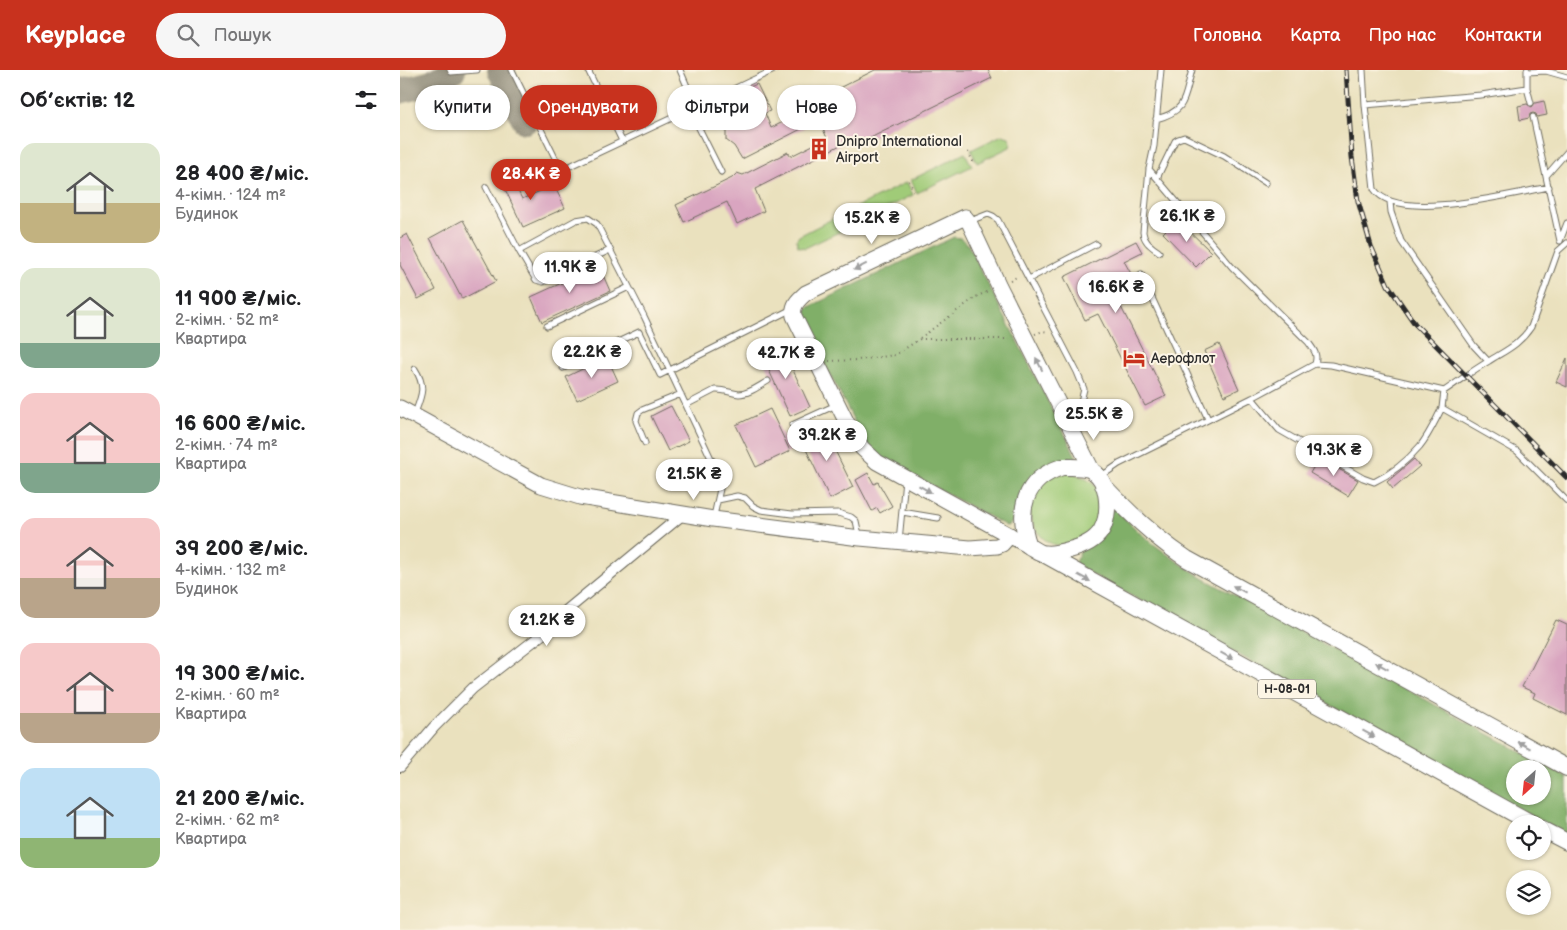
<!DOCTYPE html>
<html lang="uk">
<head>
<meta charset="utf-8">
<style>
  :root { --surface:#fff; --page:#f6f6f6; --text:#202124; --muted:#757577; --accent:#c8321e }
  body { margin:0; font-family:"Balsamiq Sans",sans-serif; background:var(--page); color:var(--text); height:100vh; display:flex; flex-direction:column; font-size:19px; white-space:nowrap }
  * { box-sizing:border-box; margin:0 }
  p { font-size:16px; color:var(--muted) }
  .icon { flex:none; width:28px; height:28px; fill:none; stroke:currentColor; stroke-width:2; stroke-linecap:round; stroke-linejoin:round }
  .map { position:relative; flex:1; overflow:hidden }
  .side { display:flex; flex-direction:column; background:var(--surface); width:400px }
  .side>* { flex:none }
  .top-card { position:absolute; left:15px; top:15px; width:475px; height:45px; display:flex; gap:10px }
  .needle { width:32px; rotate:207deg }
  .fabs { position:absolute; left:1106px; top:690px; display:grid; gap:10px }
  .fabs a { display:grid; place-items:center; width:45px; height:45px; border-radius:50%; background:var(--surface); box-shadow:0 1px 4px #0004; font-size:25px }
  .price { position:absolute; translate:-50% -42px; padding:0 11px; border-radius:18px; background:#fff; color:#222; font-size:16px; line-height:32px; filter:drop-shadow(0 1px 2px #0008) }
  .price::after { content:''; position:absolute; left:50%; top:30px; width:15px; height:11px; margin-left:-8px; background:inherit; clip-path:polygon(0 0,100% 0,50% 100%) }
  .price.active { background:var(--accent); color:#fff }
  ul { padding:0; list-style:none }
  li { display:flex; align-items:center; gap:15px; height:125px; padding:0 20px }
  li span { display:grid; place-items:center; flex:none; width:140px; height:100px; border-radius:15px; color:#555 }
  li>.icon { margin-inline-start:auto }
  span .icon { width:60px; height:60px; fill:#fffc; stroke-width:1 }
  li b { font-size:21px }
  h2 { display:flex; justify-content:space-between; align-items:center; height:60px; padding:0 20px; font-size:21px }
  .pill { padding:0 18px; border-radius:22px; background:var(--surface); box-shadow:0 1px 4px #0004; font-size:18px; line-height:45px }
  .pill.active { background:var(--accent); color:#fff }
  header { display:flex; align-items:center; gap:30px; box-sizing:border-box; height:70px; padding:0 25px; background:var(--accent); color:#fff }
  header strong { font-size:24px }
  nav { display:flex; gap:28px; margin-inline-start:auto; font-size:18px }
  .search { width:350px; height:45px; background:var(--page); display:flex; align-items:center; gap:12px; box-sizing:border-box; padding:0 18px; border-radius:28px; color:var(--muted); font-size:19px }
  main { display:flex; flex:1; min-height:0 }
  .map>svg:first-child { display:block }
  .green { fill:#a0cb78; stroke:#667b52 }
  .forest { fill:#80af68; stroke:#566d4a; fill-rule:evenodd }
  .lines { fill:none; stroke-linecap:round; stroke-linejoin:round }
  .taxiway { stroke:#8a8674; stroke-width:26 }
  .building { fill:#d9a5c0 }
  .lane-casing { stroke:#6e6b5e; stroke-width:7 }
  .street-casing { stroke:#6e6b5e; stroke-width:12 }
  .secondary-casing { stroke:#6e6b5e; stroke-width:17 }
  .primary-casing { stroke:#6e6b5e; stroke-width:18 }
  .path { stroke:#6e6b5e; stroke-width:2; stroke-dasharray:1 4; stroke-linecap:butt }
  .lane { stroke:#fff; stroke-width:5 }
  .street { stroke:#fff; stroke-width:10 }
  .secondary { stroke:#fff; stroke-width:15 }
  .primary { stroke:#fff; stroke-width:16 }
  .rail-casing { stroke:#2b2b2b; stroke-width:5 }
  .rail { stroke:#fcf5e5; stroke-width:3; stroke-dasharray:9; stroke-linecap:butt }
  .oneway { fill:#a0a0a0 }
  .labels { text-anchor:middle; stroke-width:4; stroke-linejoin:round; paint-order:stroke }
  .shield { fill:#fcf5e5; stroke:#6a6863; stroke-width:1 }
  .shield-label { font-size:12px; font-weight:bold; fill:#2b2b2b }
  .poi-label { font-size:14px; fill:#2b2b2b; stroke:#fcf5e5; text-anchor:start }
</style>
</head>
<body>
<header>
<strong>Keyplace</strong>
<div class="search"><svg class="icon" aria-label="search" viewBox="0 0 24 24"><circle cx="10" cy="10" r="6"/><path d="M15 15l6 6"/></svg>Пошук</div>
<nav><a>Головна</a><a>Карта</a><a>Про нас</a><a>Контакти</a></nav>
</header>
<main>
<section class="side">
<h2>Об’єктів: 12<svg class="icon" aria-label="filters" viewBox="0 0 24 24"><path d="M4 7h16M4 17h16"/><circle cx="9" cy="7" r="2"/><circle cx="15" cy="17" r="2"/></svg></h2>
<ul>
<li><span style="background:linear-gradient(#dfe7d0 60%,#c2b280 0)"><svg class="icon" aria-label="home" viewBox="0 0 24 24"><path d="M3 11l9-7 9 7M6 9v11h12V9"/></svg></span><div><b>28 400 ₴/міс.</b><p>4-кімн. · 124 m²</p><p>Будинок</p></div></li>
<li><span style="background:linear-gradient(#dfe7d0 75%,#7fa58c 0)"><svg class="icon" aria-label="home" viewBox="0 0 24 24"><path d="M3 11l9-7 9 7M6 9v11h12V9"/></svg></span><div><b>11 900 ₴/міс.</b><p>2-кімн. · 52 m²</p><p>Квартира</p></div></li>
<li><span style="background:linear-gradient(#f6c9c9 70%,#7fa58c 0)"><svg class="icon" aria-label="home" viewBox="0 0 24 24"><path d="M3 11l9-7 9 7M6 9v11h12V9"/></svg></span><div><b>16 600 ₴/міс.</b><p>2-кімн. · 74 m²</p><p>Квартира</p></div></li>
<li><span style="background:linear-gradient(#f6c9c9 60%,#b9a48a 0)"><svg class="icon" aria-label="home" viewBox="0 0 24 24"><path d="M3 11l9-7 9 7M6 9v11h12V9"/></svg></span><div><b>39 200 ₴/міс.</b><p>4-кімн. · 132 m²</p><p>Будинок</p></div></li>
<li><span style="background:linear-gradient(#f6c9c9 70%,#b9a48a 0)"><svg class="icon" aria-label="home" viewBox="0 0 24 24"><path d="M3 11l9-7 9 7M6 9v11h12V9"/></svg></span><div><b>19 300 ₴/міс.</b><p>2-кімн. · 60 m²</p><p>Квартира</p></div></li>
<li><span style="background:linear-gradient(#bfe0f5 70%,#8fb573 0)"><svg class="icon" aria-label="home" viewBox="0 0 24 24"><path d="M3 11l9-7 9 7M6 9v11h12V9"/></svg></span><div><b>21 200 ₴/міс.</b><p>2-кімн. · 62 m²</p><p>Квартира</p></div></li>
</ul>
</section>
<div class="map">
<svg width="1167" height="860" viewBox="0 0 1167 860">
  <rect width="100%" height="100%" fill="#fcf5e5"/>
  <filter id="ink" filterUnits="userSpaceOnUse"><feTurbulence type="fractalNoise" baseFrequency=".02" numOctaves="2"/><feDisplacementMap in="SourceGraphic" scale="10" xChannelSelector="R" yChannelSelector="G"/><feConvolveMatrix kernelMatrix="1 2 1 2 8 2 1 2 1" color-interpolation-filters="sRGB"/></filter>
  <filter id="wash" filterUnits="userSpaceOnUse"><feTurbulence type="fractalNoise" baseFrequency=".0096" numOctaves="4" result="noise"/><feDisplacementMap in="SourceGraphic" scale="20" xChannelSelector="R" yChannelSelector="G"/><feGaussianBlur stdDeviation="1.12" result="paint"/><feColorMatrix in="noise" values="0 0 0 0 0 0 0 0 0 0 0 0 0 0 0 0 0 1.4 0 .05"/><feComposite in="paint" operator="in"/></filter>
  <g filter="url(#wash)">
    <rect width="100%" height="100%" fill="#eae1be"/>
    <path class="green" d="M 602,65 L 609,67 L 611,72 L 610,77 L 577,93 L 571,80 Z
      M 565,83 L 572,96 L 517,123 L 511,110 Z
      M 507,112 L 513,125 L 445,159 L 439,146 Z
      M 434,148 L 441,161 L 405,178 L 398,176 L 396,170 L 399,166 Z
      M 669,402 C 683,406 703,415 702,433 C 702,443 697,454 694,464 C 686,467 669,476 661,476 C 641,475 624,449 631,430 C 633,424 640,415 644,411 C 649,406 662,404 669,402 Z"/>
    <path class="forest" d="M 554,167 L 560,168 L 567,173 L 678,390 L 624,424 L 614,450 L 608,457 L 470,382 L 400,246 L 405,239 Z
      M 714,437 C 740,466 769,487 803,508 L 1167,707 L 1167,765 L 677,496 L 675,492 L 679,484 ZM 1115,699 L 1142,699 L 1142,726 L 1115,726 Z"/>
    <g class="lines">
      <path class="taxiway" d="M 100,0 L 125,51
        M 0,21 L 32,13 L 53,0"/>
    </g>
    <g id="blocks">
      <path class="building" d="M 475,0 L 588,0 L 592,8 L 460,73 L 456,67 L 355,119 L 364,141 L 337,154 L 327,132 L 284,152 L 276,135 L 332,108 L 337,103 L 343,105 L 388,82 L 391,86 L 427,68 L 419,50 L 342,89 L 334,76 L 326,70 L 326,60 L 314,35 L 345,19 L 357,14 L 370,41 L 365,43 L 371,58 L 437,25 L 435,20 Z
        M 1144,31 L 1147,45 L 1137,47 L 1136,44 L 1133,43 L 1130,44 L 1129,48 L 1120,50 L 1118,36 L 1127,34 L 1132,37 L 1135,33 Z
        M 105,95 L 122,129 L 154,115 L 165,138 L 123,157 L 96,100 Z
        M 777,149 L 811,182 L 796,197 L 763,163 Z
        M 63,150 L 96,211 L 62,229 L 30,168 Z
        M 7,164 L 36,220 L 18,229 L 0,195 L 0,168 Z
        M 736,171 L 742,182 L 724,191 L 741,222 L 719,233 L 766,326 L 745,336 L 698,244 L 685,250 L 664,207 Z
        M 199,196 L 210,221 L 142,252 L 131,227 Z
        M 381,274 L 410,337 L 390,346 L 361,283 Z
        M 819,274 L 839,319 L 824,326 L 804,281 Z
        M 207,287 L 218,311 L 177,330 L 166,307 Z
        M 1167,288 L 1167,317 L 1156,312 Z
        M 271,336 L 289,371 L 268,381 L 251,346 Z
        M 370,339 L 390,381 L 356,397 L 336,355 Z
        M 423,356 L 453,417 L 430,429 L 400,367 Z
        M 919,388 L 958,410 L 948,426 L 910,403 Z
        M 1014,389 L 1020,396 L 993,419 L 987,412 Z
        M 468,403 L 474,414 L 478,412 L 492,436 L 480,443 L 477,438 L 472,441 L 456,410 Z
        M 1156,550 L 1167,555 L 1167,645 L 1133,628 L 1135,623 L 1122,617 Z"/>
    </g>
  </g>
  <g filter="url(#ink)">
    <use href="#blocks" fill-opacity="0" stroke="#6e6b5e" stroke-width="1"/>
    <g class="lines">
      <g class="lane-casing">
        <path id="lane" d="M 50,0 L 51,2 L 77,0
          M 112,0 L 161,100
          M 188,0 L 222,71
          M 280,0 L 296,37
          M 963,0 L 965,35 L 974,119 C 996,154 1114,123 1149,117
          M 1127,0 L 1127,18 L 1131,33
          M 1127,2 L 1146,1 L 1167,7
          M 965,35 L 1081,25 L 1127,18
          M 290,40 L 321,102
          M 1133,47 L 1160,171
          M 756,49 C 788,41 784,27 792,0
          M 749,99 L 832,197 L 908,272 C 914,280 918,284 915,294
          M 1146,106 L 1167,82
          M 757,108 L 775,71 L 778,69 L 784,67 L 824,86 L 866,113
          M 86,117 L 119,181 L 136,210 L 143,212 L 210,180
          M 121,119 L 374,0
          M 990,132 L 991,142 L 1001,171 L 1074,276 L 1088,291
          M 570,151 L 588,144 L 593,146 L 598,150 L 677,302 L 684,319 L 677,348 L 671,352
          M 1160,171 L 1167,153
          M 1167,173 L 1158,181 L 1131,257 C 1119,275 1106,280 1089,291 C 1073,300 1059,311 1044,321 L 1042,338 L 1117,381 L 1167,431
          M 119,181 L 176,150 L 188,148 L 197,154 L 244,246 L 316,399 L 320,419 L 314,446
          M 759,182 C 751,176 744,172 743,162 L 749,99 L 754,76 L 761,0
          M 741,204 L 808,349
          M 629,209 L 696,174
          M 147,256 L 229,217
          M 163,298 L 239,262 L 260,305 L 392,239
          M 852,328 L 879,360 L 963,408 L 974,412 C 991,404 1008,390 1020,376 C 1029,365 1035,351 1042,338
          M 286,335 L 315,320 C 323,319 330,323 339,324 C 349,324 359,316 368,311
          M 15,343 C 22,325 26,316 15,299
          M 392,355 L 436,335
          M 245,373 L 236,351 L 238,343 L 242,340 L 281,324
          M 700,407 L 719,394 L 852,328 L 915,294 L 931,295 L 1044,321
          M 318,430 L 337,426 L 345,428 L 353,436 L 361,440 L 392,444 L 438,443 L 451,447 L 456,451 L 459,465
          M 502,442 L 538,448
          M 499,471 L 505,409"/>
      </g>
      <g class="street-casing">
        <path id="street" d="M 0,697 L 34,657 L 73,618 L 149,559 L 167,540 L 282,445"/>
      </g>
      <g class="secondary-casing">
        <path id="secondary" d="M 0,338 L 141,415 L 180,427 L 313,449 L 460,468 L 570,478 L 597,476 L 602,474 L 610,465
          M 629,476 L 477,392 L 462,378 L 450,359 L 394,246 C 392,235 398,230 406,223 L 565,147 L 569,152 L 599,216 L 693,402"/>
      </g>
      <g class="primary-casing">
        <path id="primary" d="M 662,397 C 671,397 681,396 689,399 C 710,408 711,444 701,461 C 694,472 681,477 669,480 C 662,482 650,485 642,483 C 638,482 633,478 629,476 C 616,441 624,409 662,397 Z
          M 703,415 C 729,443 755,468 787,489 L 1167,698
          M 642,483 L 1133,754
          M 1142,759 L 1167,772"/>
      </g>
      <path class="path" d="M 568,82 L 575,95
        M 509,111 L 515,124
        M 437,147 L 443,160
        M 610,210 L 619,206
        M 635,264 L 643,261 L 648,262
        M 520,268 L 576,227 L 588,221
        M 429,291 L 458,290 L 495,285 L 520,269 L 611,269"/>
      <use href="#lane" class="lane"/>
      <use href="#street" class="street"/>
      <use href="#secondary" class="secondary"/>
      <use href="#primary" class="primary"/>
      <g class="rail-casing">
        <path id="rail" d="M 946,0 L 952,87 L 958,131 L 971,176 L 988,215 L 1015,254 L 1167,408"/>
      </g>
      <use href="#rail" class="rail"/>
    </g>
    <defs><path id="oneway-solid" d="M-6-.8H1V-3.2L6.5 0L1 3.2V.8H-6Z" transform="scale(1.25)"/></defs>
    <g class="oneway">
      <use href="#oneway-solid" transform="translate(460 197) rotate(154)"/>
      <use href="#oneway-solid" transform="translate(639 294) rotate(-117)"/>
      <use href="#oneway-solid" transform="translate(525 419) rotate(29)"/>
      <use href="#oneway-solid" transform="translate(684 508) rotate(29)"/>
      <use href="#oneway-solid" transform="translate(839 519) rotate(-152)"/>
      <use href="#oneway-solid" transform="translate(827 586) rotate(29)"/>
      <use href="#oneway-solid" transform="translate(982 596) rotate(-151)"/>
      <use href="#oneway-solid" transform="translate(969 664) rotate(29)"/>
      <use href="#oneway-solid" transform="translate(1124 675) rotate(-151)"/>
    </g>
  </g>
  <defs>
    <g id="building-bare" transform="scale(1.725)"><path d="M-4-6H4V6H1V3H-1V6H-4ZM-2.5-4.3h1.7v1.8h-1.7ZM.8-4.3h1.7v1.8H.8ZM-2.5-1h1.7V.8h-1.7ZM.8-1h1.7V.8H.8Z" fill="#c8321e" stroke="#fcf5e5" stroke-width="2.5" paint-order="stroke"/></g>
    <g id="hotel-bare" transform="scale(1.725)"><path d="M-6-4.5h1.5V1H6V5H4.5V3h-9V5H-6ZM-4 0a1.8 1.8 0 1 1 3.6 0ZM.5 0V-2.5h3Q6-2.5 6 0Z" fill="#c8321e" stroke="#fcf5e5" stroke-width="2.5" paint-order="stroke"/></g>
  </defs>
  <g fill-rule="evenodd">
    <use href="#building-bare" x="419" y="79"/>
    <use href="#hotel-bare" x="734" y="288"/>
  </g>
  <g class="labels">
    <rect class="shield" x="858" y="609.5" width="58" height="19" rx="4"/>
    <g class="shield-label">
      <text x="887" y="623">Н-08-01</text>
    </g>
    <g class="poi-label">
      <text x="436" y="76">Dnipro International<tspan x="436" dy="16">Airport</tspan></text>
      <text x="751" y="293">Аерофлот</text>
    </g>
  </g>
</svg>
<div class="fabs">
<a><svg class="needle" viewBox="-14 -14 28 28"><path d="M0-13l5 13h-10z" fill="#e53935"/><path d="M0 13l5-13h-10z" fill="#757577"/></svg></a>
<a><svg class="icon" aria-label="locate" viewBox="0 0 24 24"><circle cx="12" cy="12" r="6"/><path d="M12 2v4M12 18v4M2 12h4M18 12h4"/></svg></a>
<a><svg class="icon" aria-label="layers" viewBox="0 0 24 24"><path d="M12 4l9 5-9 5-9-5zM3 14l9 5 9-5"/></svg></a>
</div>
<b class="price active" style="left:131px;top:131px">28.4K ₴</b>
<b class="price" style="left:787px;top:173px">26.1K ₴</b>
<b class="price" style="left:472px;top:175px">15.2K ₴</b>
<b class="price" style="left:170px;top:224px">11.9K ₴</b>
<b class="price" style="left:716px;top:244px">16.6K ₴</b>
<b class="price" style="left:192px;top:309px">22.2K ₴</b>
<b class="price" style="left:386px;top:310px">42.7K ₴</b>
<b class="price" style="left:694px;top:371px">25.5K ₴</b>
<b class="price" style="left:427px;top:392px">39.2K ₴</b>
<b class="price" style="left:934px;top:407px">19.3K ₴</b>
<b class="price" style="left:294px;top:431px">21.5K ₴</b>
<b class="price" style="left:147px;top:577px">21.2K ₴</b>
<div class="top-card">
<a class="pill">Купити</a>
<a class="pill active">Орендувати</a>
<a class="pill">Фільтри</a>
<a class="pill">Нове</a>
</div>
</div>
</main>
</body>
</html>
